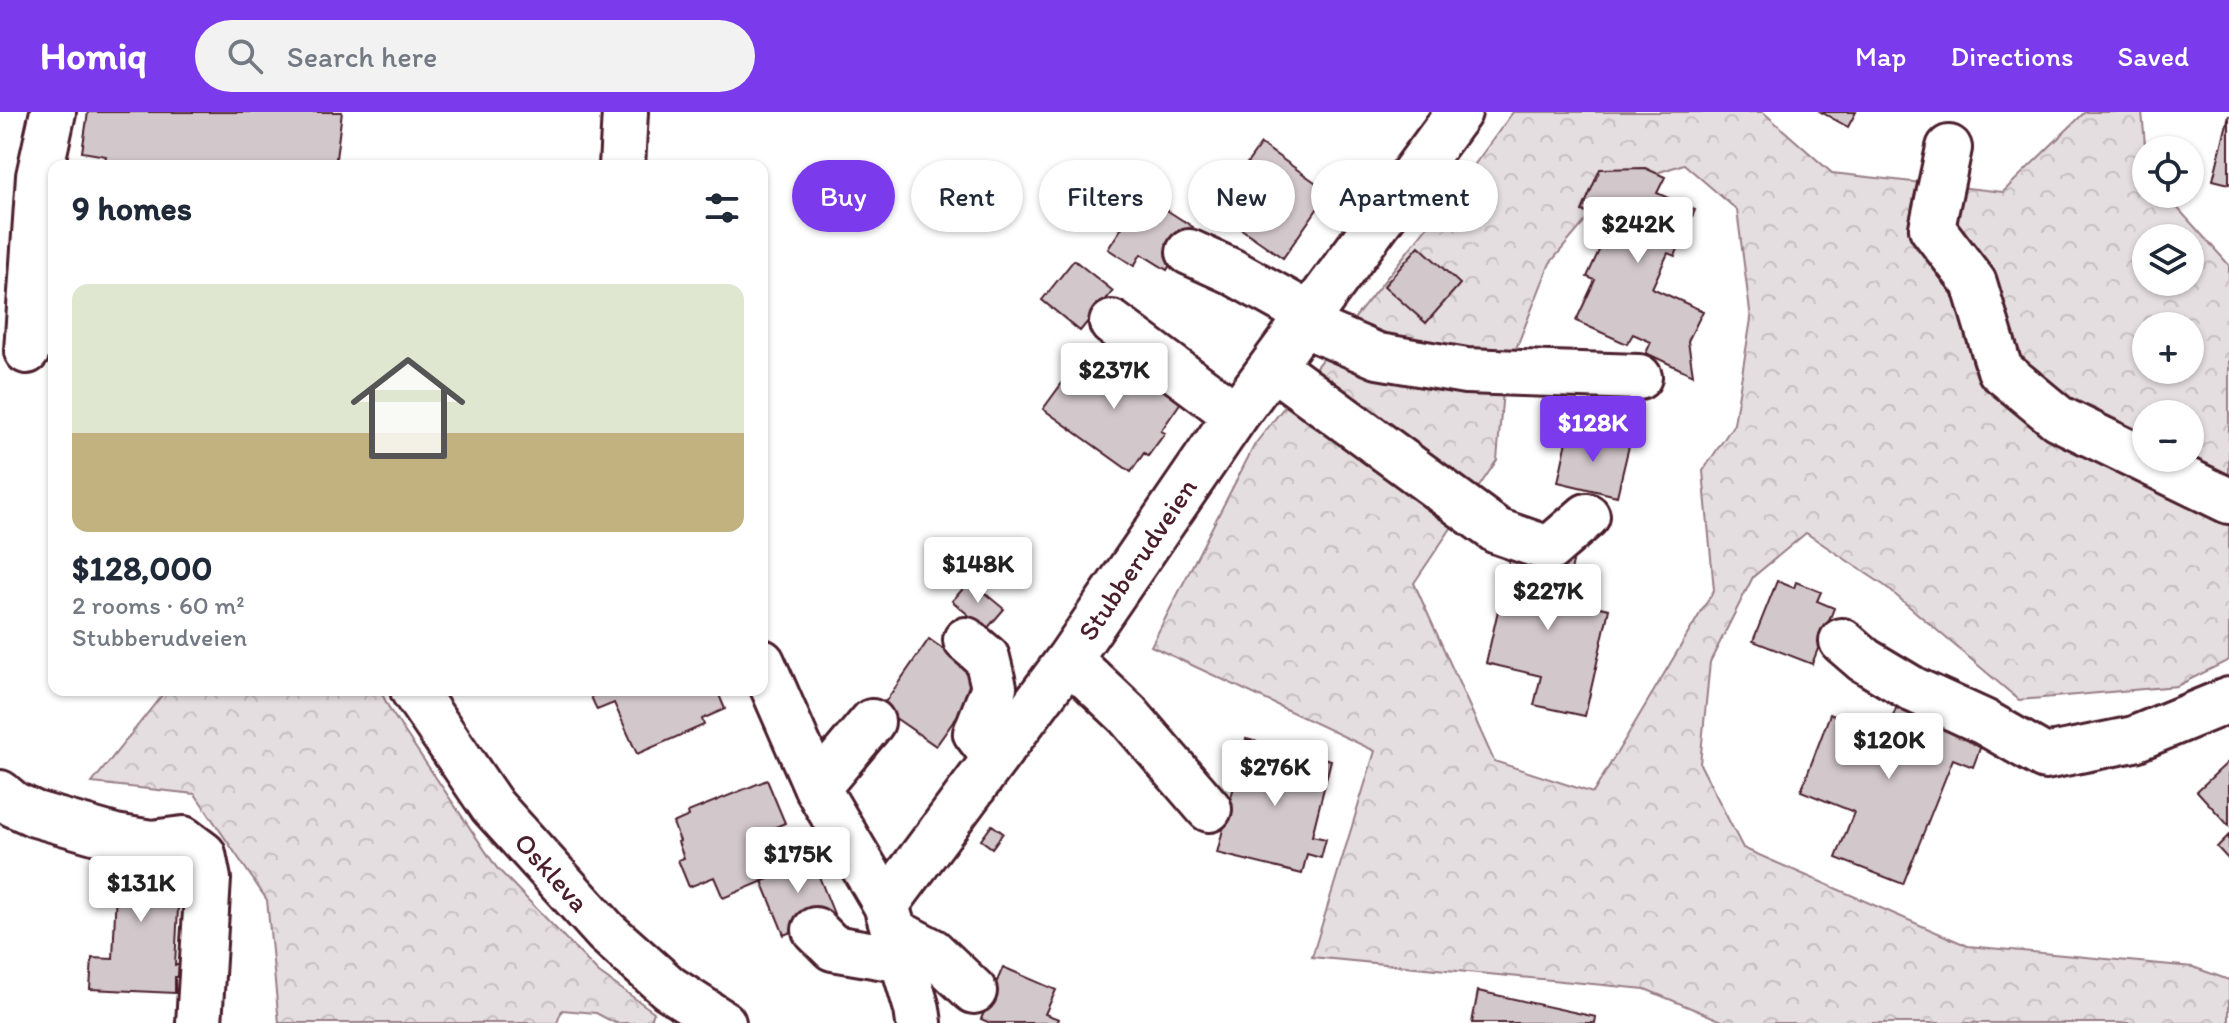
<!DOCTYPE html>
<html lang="en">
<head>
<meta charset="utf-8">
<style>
  :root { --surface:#fff; --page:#f2f2f3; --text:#1f2937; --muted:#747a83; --accent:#7c3aed }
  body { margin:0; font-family:Itim,sans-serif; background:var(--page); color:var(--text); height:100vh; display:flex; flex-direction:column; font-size:30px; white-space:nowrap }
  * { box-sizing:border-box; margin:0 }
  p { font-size:26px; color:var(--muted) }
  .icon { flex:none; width:44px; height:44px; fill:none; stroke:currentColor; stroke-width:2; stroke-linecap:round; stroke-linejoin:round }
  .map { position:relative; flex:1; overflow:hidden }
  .panel { position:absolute; left:48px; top:48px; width:720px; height:536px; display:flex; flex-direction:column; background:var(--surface); border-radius:16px; box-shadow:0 2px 6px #0004 }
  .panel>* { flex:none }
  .banner { position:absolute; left:792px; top:48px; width:760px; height:72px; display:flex; gap:16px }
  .tools { position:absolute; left:2132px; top:24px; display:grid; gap:16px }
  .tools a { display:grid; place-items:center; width:72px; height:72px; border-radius:50%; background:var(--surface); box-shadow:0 2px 6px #0004; font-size:40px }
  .price { position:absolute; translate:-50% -68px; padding:0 18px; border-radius:8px; background:#fff; color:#222; font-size:26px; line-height:52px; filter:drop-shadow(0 2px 4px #0008) }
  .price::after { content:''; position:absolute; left:50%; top:48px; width:24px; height:18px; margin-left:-12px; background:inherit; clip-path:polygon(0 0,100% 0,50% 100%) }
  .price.current { background:var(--accent); color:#fff }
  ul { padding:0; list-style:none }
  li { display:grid; align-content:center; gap:16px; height:424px; padding:0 24px }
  li span { display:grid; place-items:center; height:248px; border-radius:16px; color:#555 }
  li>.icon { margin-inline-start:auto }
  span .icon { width:144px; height:144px; fill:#fffc; stroke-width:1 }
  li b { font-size:34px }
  h2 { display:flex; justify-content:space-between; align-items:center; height:96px; padding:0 24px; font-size:34px }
  .chip { padding:0 28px; border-radius:36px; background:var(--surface); box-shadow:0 2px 6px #0004; font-size:28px; line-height:72px }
  .chip.current { background:var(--accent); color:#fff }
  header { display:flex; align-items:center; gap:48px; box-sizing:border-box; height:112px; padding:0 40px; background:var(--accent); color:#fff }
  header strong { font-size:38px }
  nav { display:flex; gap:44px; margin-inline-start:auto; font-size:28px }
  .search { width:560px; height:72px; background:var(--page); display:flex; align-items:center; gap:20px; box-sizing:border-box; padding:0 28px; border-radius:44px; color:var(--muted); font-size:30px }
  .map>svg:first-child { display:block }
  .forest { fill:url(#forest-crowns); stroke:#987e86; stroke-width:2; fill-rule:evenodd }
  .building { fill:#d2c7cb; stroke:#4a1f2b; stroke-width:2 }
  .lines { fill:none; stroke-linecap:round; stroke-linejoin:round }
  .minor-casing { stroke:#4a1f2b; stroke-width:50 }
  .minor { stroke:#fff; stroke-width:44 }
  .labels { text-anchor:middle; stroke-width:6; stroke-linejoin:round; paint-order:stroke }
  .street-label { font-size:28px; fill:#4a1f2b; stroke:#fff }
</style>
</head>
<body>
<header>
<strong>Homiq</strong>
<div class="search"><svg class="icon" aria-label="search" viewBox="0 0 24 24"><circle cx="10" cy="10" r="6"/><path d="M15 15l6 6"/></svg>Search here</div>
<nav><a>Map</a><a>Directions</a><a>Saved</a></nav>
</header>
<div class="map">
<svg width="2229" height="911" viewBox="0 0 2229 911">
  <defs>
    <pattern id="forest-crowns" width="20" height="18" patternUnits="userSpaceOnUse" patternTransform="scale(2)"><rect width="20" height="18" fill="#e5dee0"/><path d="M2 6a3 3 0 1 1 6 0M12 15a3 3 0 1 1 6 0" fill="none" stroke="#c6bec0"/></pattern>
  </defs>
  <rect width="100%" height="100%" fill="#fff"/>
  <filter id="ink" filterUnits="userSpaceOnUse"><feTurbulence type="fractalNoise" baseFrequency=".0125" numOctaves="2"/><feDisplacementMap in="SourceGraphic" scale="16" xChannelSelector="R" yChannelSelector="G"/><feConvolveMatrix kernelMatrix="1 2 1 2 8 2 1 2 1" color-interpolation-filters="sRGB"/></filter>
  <g filter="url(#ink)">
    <path class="forest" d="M 1513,0 L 1763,0 L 1832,61 L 2003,80 L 2085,0 L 2142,0 L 2146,43 L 2146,82 L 2165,82 L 2229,153 L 2229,548 L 2177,574 L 2019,588 L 1885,474 L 1806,421 L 1753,465 L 1710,550 L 1700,652 L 1743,736 L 1968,834 L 2193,855 L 2229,868 L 2229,911 L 1727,911 L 1645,877 L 1312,845 L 1375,639 L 1151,534 L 1255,332 L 1453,82 ZM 1684,52 L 1737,98 L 1751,207 L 1734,312 L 1703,359 L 1714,478 L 1593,681 L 1494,649 L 1414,471 L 1497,348 L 1504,267 L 1550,151 L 1614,75 ZM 2146,126 L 2190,126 L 2190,170 L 2146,170 ZM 2146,214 L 2190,214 L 2190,258 L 2146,258 ZM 2146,302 L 2190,302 L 2190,346 L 2146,346 Z
      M 166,578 L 380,578 L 390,598 L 497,756 L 599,861 L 654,900 L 650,911 L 615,911 L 596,901 L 562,898 L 557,911 L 279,911 L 267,788 L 195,682 L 92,671 Z"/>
    <path class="building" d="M 88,0 L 342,0 L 335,54 L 104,54 L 106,44 L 82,40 Z
      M 1821,0 L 1856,0 L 1848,15 Z
      M 2229,3 L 2229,72 L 2213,68 Z
      M 1261,32 L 1329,80 L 1283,146 L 1227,107 L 1251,73 L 1238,64 Z
      M 1645,56 L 1665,65 L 1657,81 L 1695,98 L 1675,144 L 1668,141 L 1652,176 L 1703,199 L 1688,229 L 1693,263 L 1646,241 L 1651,230 L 1633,222 L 1627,232 L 1576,209 L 1595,168 L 1587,165 L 1611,112 L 1582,99 L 1600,57 Z
      M 1143,83 L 1193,115 L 1167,158 L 1141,142 L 1134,154 L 1108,137 Z
      M 1419,134 L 1460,172 L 1426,211 L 1384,174 Z
      M 1074,148 L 1113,179 L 1080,219 L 1042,188 Z
      M 1079,248 L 1111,271 L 1126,250 L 1181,290 L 1161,319 L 1165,321 L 1148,344 L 1144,341 L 1131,360 L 1043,297 Z
      M 1569,320 L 1629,334 L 1617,384 L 1558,370 Z
      M 1512,437 L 1573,450 L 1565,487 L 1609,497 L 1585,604 L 1534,593 L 1541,564 L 1486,551 Z
      M 970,469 L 1004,497 L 986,518 L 952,489 Z
      M 1777,469 L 1794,476 L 1796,470 L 1821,480 L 1817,489 L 1834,496 L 1812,552 L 1753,529 Z
      M 929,527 L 984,566 L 936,634 L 881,596 Z
      M 588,578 L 717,578 L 725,597 L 702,607 L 704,613 L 637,642 L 614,591 L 597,598 Z
      M 1901,584 L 1986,620 L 1973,655 L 1953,647 L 1903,772 L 1836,746 L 1854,700 L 1801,679 L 1830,602 L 1885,624 Z
      M 1246,627 L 1331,648 L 1312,724 L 1326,727 L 1321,746 L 1307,742 L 1302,762 L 1217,741 Z
      M 2229,649 L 2229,714 L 2197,679 Z
      M 767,668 L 785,711 L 771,717 L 785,752 L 770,759 L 773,765 L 723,786 L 714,765 L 689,775 L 678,748 L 684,746 L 678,730 L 680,729 L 673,711 L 689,704 L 688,700 Z
      M 992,713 L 1003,721 L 992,736 L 981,728 Z
      M 2229,723 L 2229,748 L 2217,735 Z
      M 810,742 L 834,802 L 784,823 L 762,769 L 773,765 L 770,759 Z
      M 95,744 L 181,748 L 180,762 L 190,763 L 189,778 L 179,777 L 175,853 L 186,853 L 185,865 L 175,865 L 175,881 L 90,877 L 92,846 L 113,847 L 116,777 L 93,775 Z
      M 1003,855 L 1056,878 L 1045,902 L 1059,907 L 1057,911 L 990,911 L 981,907 Z
      M 1478,879 L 1596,905 L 1595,911 L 1472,911 Z"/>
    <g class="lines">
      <g class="minor-casing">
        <path id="minor" d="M 1949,36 L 1932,116 L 1974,171 L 2000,258 L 2058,306 L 2229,389
          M 622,54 L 625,0
          M 1189,140 L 1231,159 L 1310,203
          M 1112,211 L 1236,303
          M 1303,212 L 1378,244 L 1466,259 L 1639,265
          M 27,239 L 39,64 L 53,0
          M 1272,254 L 1497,419 L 1549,437 L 1587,404
          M 966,528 L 987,546 L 994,575 L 976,621 L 995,646
          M 1842,529 L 1864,548 L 1914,578 L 1984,610 L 2045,645 L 2134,627 L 2229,588
          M 1069,547 L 1127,602 L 1209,697
          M 762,550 L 817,676 L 886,793
          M 413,578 L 492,694 L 606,820 L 669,876 L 723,911
          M 817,676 L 872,610
          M 0,681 L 13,692 L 35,702 L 115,725 L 151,731 L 183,727 L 203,742 L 208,767 L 199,911
          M 815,818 L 833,836 L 903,848
          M 894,819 L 932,839 L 974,879
          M 919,911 L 917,897 L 886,793 L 1069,547 L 1236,303 L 1459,0"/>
      </g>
      <use href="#minor" class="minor"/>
    </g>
  </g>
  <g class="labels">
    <g class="street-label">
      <text transform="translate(1137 447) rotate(-56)" y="10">Stubberudveien</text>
      <text transform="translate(552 760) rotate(48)" y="10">Oskleva</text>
    </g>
  </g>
</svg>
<div class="tools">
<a><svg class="icon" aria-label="locate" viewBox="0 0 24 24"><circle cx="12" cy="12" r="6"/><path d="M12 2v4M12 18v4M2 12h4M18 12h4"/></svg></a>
<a><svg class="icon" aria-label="layers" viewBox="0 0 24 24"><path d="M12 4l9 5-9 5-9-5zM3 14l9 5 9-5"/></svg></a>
<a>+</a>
<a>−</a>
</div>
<b class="price" style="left:1638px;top:153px">$242K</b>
<b class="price" style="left:1114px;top:299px">$237K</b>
<b class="price current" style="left:1593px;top:352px">$128K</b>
<b class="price" style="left:978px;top:493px">$148K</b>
<b class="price" style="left:1548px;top:520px">$227K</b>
<b class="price" style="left:1889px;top:669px">$120K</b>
<b class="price" style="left:1275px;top:696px">$276K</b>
<b class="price" style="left:798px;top:783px">$175K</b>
<b class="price" style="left:141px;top:812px">$131K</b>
<div class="banner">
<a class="chip current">Buy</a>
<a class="chip">Rent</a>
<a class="chip">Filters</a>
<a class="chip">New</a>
<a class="chip">Apartment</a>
</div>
<section class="panel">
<h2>9 homes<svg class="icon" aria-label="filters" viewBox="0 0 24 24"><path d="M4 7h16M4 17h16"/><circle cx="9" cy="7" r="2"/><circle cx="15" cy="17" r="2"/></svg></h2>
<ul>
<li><span style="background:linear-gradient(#dfe7d0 60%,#c2b280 0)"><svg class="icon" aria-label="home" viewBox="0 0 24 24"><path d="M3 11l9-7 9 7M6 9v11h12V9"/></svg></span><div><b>$128,000</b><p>2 rooms · 60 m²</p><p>Stubberudveien</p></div></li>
</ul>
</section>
</div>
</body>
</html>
